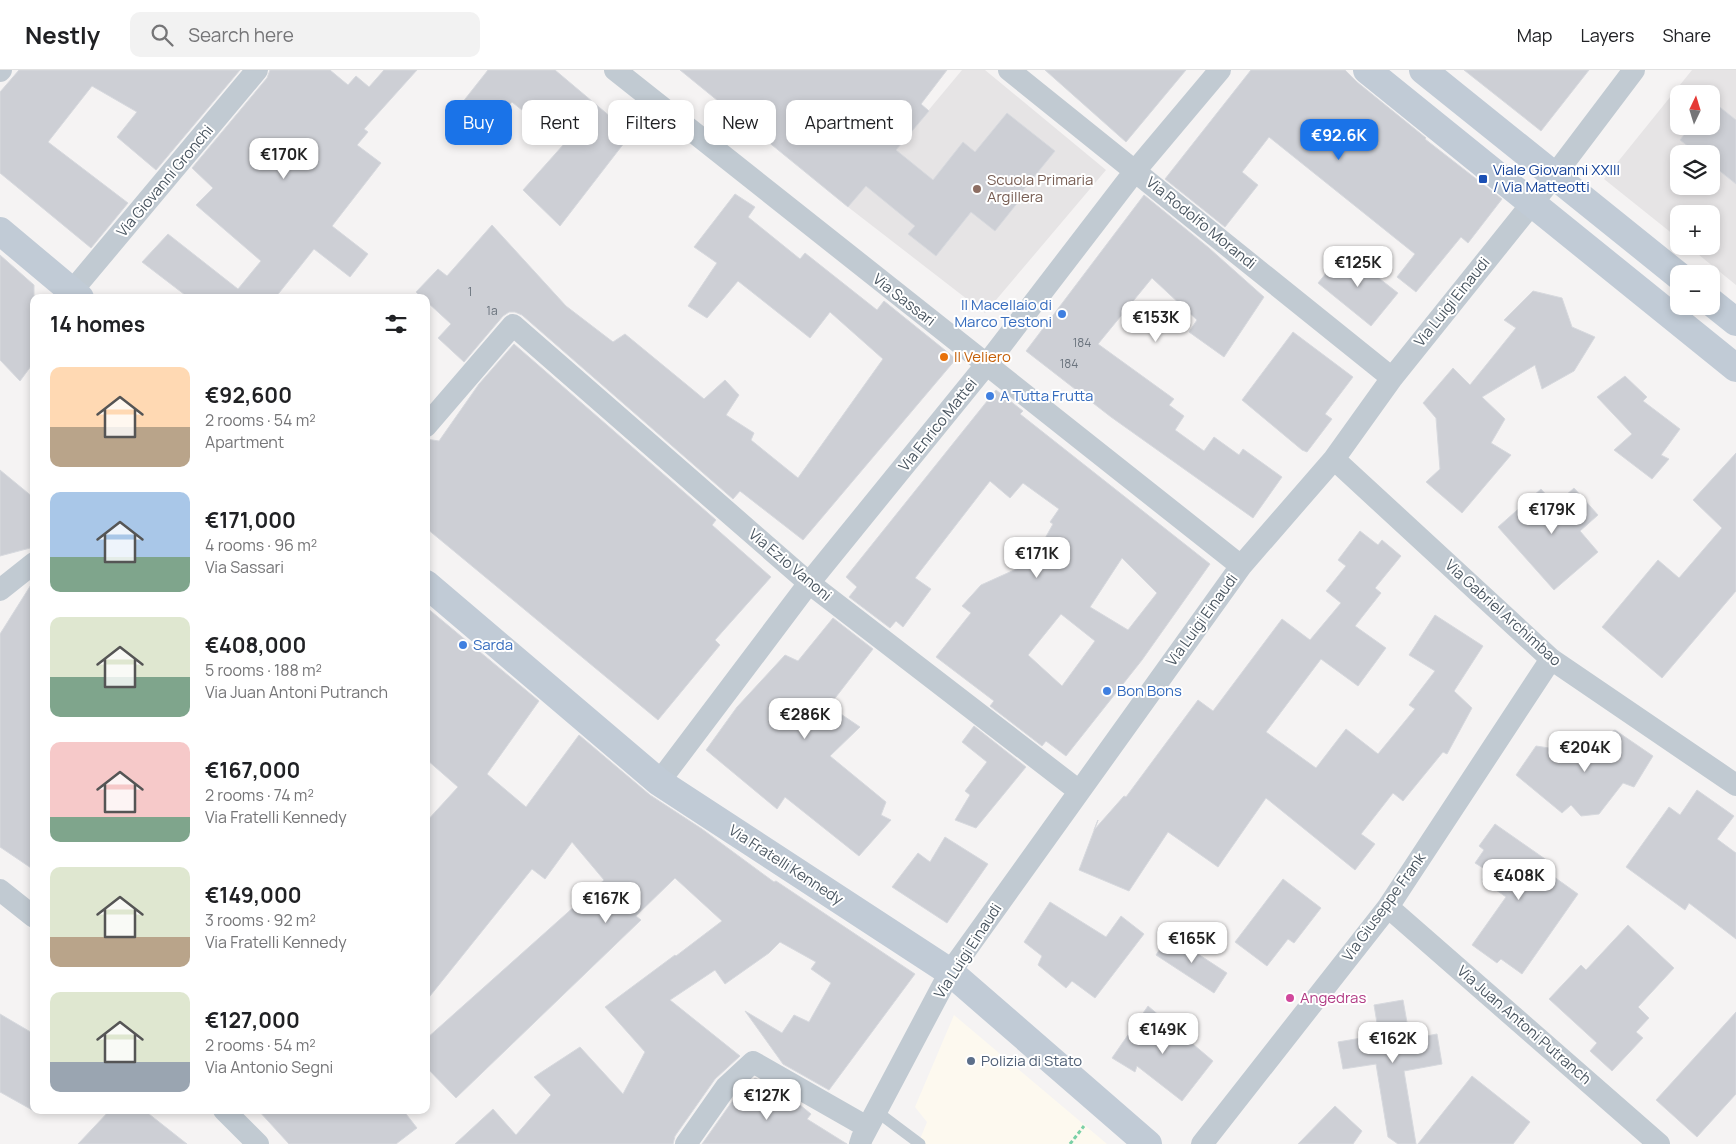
<!DOCTYPE html>
<html lang="en">
<head>
<meta charset="utf-8">
<style>
  :root { --surface:#fff; --page:#f2f2f2; --text:#202124; --muted:#757577; --line:#e0e0e0; --accent:#1a73e8 }
  body { margin:0; font-family:Manrope,sans-serif; background:var(--page); color:var(--text); height:100vh; display:flex; flex-direction:column; font-size:19px; white-space:nowrap }
  * { box-sizing:border-box; margin:0 }
  p { font-size:16px; color:var(--muted) }
  .icon { flex:none; width:28px; height:28px; fill:none; stroke:currentColor; stroke-width:2; stroke-linecap:round; stroke-linejoin:round }
  .map { position:relative; flex:1; overflow:hidden }
  .drawer { position:absolute; left:30px; top:224px; width:400px; height:820px; display:flex; flex-direction:column; background:var(--surface); border-radius:10px; box-shadow:0 2px 8px #0003 }
  .drawer>* { flex:none }
  .hud { position:absolute; left:445px; top:30px; width:475px; height:45px; display:flex; gap:10px }
  .needle { width:32px; rotate:4deg }
  .controls { position:absolute; left:1670px; top:15px; display:grid; gap:10px }
  .controls a { display:grid; place-items:center; width:50px; height:50px; border-radius:10px; background:var(--surface); box-shadow:0 2px 8px #0003; font-size:25px }
  .price { position:absolute; translate:-50% -42px; padding:0 11px; border-radius:10px; background:#fff; color:#222; font-size:16px; line-height:32px; filter:drop-shadow(0 1px 2px #0008) }
  .price::after { content:''; position:absolute; left:50%; top:30px; width:15px; height:11px; margin-left:-8px; background:inherit; clip-path:polygon(0 0,100% 0,50% 100%) }
  .price.selected { background:var(--accent); color:#fff }
  ul { padding:0; list-style:none }
  li { display:flex; align-items:center; gap:15px; height:125px; padding:0 20px }
  li span { display:grid; place-items:center; flex:none; width:140px; height:100px; border-radius:10px; color:#555 }
  li>.icon { margin-inline-start:auto }
  span .icon { width:60px; height:60px; fill:#fffc; stroke-width:1 }
  li b { font-size:21px }
  h2 { display:flex; justify-content:space-between; align-items:center; height:60px; padding:0 20px; font-size:21px }
  .pill { padding:0 18px; border-radius:10px; background:var(--surface); box-shadow:0 2px 8px #0003; font-size:18px; line-height:45px }
  .pill.selected { background:var(--accent); color:#fff }
  header { display:flex; align-items:center; gap:30px; box-sizing:border-box; height:70px; padding:0 25px; background:var(--surface); border-bottom:1px solid var(--line) }
  header strong { font-size:24px }
  nav { display:flex; gap:28px; margin-inline-start:auto; font-size:18px }
  .search { width:350px; height:45px; background:var(--page); display:flex; align-items:center; gap:12px; box-sizing:border-box; padding:0 18px; border-radius:10px; color:var(--muted); font-size:19px }
  .map>svg:first-child { display:block }
  .commercial { fill:#fdf9ef }
  .education { fill:#e6e4e5; fill-rule:evenodd }
  .building { fill:#cdcfd5; stroke:#d7d9de; fill-rule:evenodd }
  .lines { fill:none; stroke-linecap:round; stroke-linejoin:round }
  .path { stroke:#7ad0a6; stroke-width:3; stroke-dasharray:4 2.5; stroke-linecap:butt }
  .lane { stroke:#c1cad2; stroke-width:11 }
  .street { stroke:#c1cad2; stroke-width:22 }
  .secondary { stroke:#c1cbd6; stroke-width:28 }
  .transit-dot { fill:#1a4fb4; stroke:#fff; stroke-width:2 }
  .education-dot { fill:#8d6e63; stroke:#fff; stroke-width:2 }
  .shop-dot { fill:#3f7fe0; stroke:#fff; stroke-width:2 }
  .food-dot { fill:#e8710a; stroke:#fff; stroke-width:2 }
  .hotel-dot { fill:#d1479c; stroke:#fff; stroke-width:2 }
  .service-dot { fill:#5c6f8a; stroke:#fff; stroke-width:2 }
  .labels { text-anchor:middle; stroke-width:4; stroke-linejoin:round; paint-order:stroke }
  .number-label { font-size:12px; fill:#6b747e }
  .transit-label { font-size:15px; fill:#164399; stroke:#fff; text-anchor:start }
  .education-label { font-size:15px; fill:#785e54; stroke:#fff; text-anchor:start }
  .street-label { font-size:15px; fill:#4a5661; stroke:#fff }
  .shop-label { font-size:15px; fill:#366cbe; stroke:#fff; text-anchor:start }
  .food-label { font-size:15px; fill:#c56008; stroke:#fff; text-anchor:start }
  .hotel-label { font-size:15px; fill:#b23c85; stroke:#fff; text-anchor:start }
  .service-label { font-size:15px; fill:#4e5e75; stroke:#fff; text-anchor:start }
</style>
</head>
<body>
<header>
<strong>Nestly</strong>
<div class="search"><svg class="icon" aria-label="search" viewBox="0 0 24 24"><circle cx="10" cy="10" r="6"/><path d="M15 15l6 6"/></svg>Search here</div>
<nav><a>Map</a><a>Layers</a><a>Share</a></nav>
</header>
<div class="map">
<svg width="1736" height="1074" viewBox="0 0 1736 1074">
  <rect width="100%" height="100%" fill="#f5f3f3"/>
  <path class="commercial" d="M 954,945 L 1107,1074 L 918,1074 L 927,1052 L 915,1037 Z"/>
  <path class="education" d="M 962,0 L 985,0 L 1106,100 L 985,243 L 848,137 Z
    M 1692,0 L 1736,0 L 1736,215 L 1688,176 L 1711,176 L 1711,144 L 1679,144 L 1679,169 L 1604,109 ZM 1679,24 L 1711,24 L 1711,56 L 1679,56 ZM 1679,84 L 1711,84 L 1711,116 L 1679,116 Z"/>
  <path class="building" d="M 19,0 L 240,0 L 156,100 L 117,67 L 137,42 L 92,16 L 48,72 L 128,133 L 91,178 L 0,103 L 0,22 Z
    M 270,0 L 330,0 L 348,15 L 356,6 L 369,17 L 384,0 L 417,0 L 364,59 L 368,62 L 357,75 L 381,93 L 332,156 L 368,184 L 350,207 L 314,179 L 275,228 L 189,228 L 142,192 L 168,164 L 238,219 L 261,191 L 196,135 L 213,118 L 192,98 L 267,8 Z
    M 488,0 L 555,0 L 631,64 L 560,156 L 523,120 L 564,74 L 512,32 L 487,62 L 458,38 Z
    M 680,0 L 947,0 L 921,34 L 929,41 L 896,80 L 933,110 L 963,72 L 975,82 L 1007,43 L 1055,81 L 1016,129 L 1019,131 L 995,161 L 971,142 L 936,186 L 908,164 L 915,156 L 866,116 L 848,137 Z
    M 1045,0 L 1186,0 L 1126,72 Z
    M 1251,0 L 1345,0 L 1357,12 L 1426,68 L 1425,69 L 1502,129 L 1468,173 L 1461,167 L 1416,222 L 1397,207 L 1415,184 L 1269,67 L 1242,102 L 1258,115 L 1225,157 L 1165,109 Z
    M 1464,0 L 1589,0 L 1541,61 Z
    M 1711,30 L 1736,50 L 1736,114 L 1711,94 L 1711,84 L 1698,84 L 1680,70 L 1691,56 L 1711,56 Z
    M 735,124 L 755,137 L 748,147 L 800,189 L 805,183 L 877,240 L 884,231 L 956,289 L 803,470 L 740,421 L 733,429 L 522,245 L 515,242 L 509,242 L 503,246 L 464,292 L 438,268 L 451,254 L 426,231 L 426,228 L 422,228 L 416,222 L 438,199 L 447,206 L 492,155 L 566,236 L 613,272 L 625,264 L 704,329 L 725,310 L 739,325 L 726,345 L 754,363 L 751,370 L 798,408 L 883,289 L 830,242 L 810,268 L 738,211 L 707,248 L 688,236 L 717,193 L 694,177 Z
    M 1144,125 L 1209,178 L 1264,227 L 1224,287 L 1189,262 L 1197,250 L 1152,208 L 1098,274 L 1174,329 L 1169,335 L 1184,346 L 1175,360 L 1204,381 L 1214,367 L 1239,385 L 1243,379 L 1282,407 L 1253,448 L 1111,347 L 1026,281 Z
    M 1344,181 L 1398,223 L 1371,256 L 1318,213 Z
    M 0,185 L 34,215 L 34,292 L 20,311 L 0,290 Z
    M 1533,221 L 1562,228 L 1572,257 L 1595,267 L 1574,301 L 1542,319 L 1535,295 L 1482,327 L 1505,349 L 1491,373 L 1511,385 L 1462,443 L 1426,412 L 1440,399 L 1436,348 L 1423,333 L 1453,298 L 1470,315 L 1516,258 L 1504,250 Z
    M 1293,262 L 1353,307 L 1325,344 L 1332,349 L 1307,382 L 1302,380 L 1242,330 Z
    M 514,274 L 716,450 L 712,455 L 771,507 L 715,570 L 720,575 L 658,650 L 426,458 L 426,369 L 439,371 L 479,314 Z
    M 1625,306 L 1647,327 L 1643,331 L 1680,359 L 1661,385 L 1669,389 L 1652,409 L 1614,380 L 1632,364 L 1597,327 Z
    M 996,320 L 1023,341 L 1020,344 L 1210,494 L 1142,590 L 1066,686 L 1046,671 L 1042,676 L 990,636 L 994,631 L 936,587 L 971,543 L 962,536 L 981,515 L 1032,492 L 1053,454 L 1050,452 L 1059,439 L 1023,413 L 1010,428 L 990,411 L 915,508 L 931,519 L 903,557 L 896,551 L 890,558 L 849,527 L 857,517 L 846,507 ZM 1122,488 L 1157,523 L 1128,560 L 1090,537 ZM 1061,544 L 1095,571 L 1062,616 L 1028,585 Z
    M 1736,383 L 1736,521 L 1662,608 L 1602,557 L 1658,490 L 1679,508 L 1722,458 L 1693,430 Z
    M 0,400 L 34,428 L 34,477 L 0,486 Z
    M 1574,418 L 1598,445 L 1580,461 L 1598,482 L 1554,520 L 1498,457 L 1541,419 L 1555,435 Z
    M 1360,461 L 1378,475 L 1382,470 L 1401,486 L 1375,518 L 1381,523 L 1355,556 L 1386,578 L 1358,616 L 1321,589 L 1266,662 L 1316,698 L 1346,659 L 1378,684 L 1415,639 L 1409,635 L 1435,601 L 1409,585 L 1435,545 L 1483,576 L 1454,621 L 1472,638 L 1447,684 L 1443,682 L 1403,731 L 1393,723 L 1361,764 L 1375,774 L 1355,800 L 1266,728 L 1218,797 L 1168,762 L 1129,821 L 1079,800 L 1098,750 L 1094,760 L 1124,726 L 1126,727 L 1198,630 L 1213,641 L 1282,549 L 1310,570 L 1341,533 L 1326,521 L 1346,496 L 1338,490 Z
    M 34,510 L 34,800 L 0,777 L 0,564 Z
    M 426,537 L 539,631 L 487,704 L 526,737 L 579,665 L 650,725 L 702,759 L 774,812 L 776,811 L 915,904 L 829,1020 L 783,994 L 745,941 L 782,963 L 794,945 L 809,952 L 831,913 L 811,899 L 816,892 L 780,872 L 769,883 L 725,914 L 715,900 L 670,930 L 740,986 L 715,1009 L 675,1066 L 673,1074 L 455,1074 L 493,1039 L 516,1065 L 551,1025 L 534,1007 L 580,977 L 623,1024 L 645,982 L 605,937 L 675,885 L 676,886 L 722,851 L 675,808 L 636,846 L 641,850 L 456,1028 L 426,997 L 426,969 L 604,810 L 572,772 L 545,809 L 532,799 L 426,931 L 426,752 L 458,717 L 426,689 Z
    M 833,548 L 873,579 L 829,636 L 860,657 L 830,686 L 886,732 L 881,745 L 891,750 L 859,786 L 785,727 L 777,739 L 706,680 L 737,637 L 785,585 L 798,591 Z
    M 974,656 L 1026,697 L 976,758 L 955,750 L 970,725 L 965,721 L 987,692 L 962,672 Z
    M 1615,660 L 1653,686 L 1634,717 L 1623,713 L 1599,744 L 1581,746 L 1571,735 L 1562,743 L 1516,705 L 1536,676 L 1562,680 L 1587,675 Z
    M 1697,720 L 1734,746 L 1717,769 L 1736,783 L 1736,869 L 1689,833 L 1685,840 L 1626,797 L 1669,737 L 1680,745 Z
    M 1495,754 L 1548,791 L 1543,799 L 1578,824 L 1522,904 L 1501,889 L 1497,893 L 1472,875 L 1506,827 L 1482,810 L 1488,801 L 1475,793 L 1484,780 L 1479,776 Z
    M 945,767 L 988,794 L 947,853 L 892,817 L 918,783 L 930,792 Z
    M 1283,809 L 1321,838 L 1294,873 L 1288,869 L 1267,896 L 1235,872 Z
    M 1050,832 L 1106,867 L 1121,846 L 1144,864 L 1095,928 L 1072,911 L 1066,918 L 1038,895 L 1042,886 L 1024,872 Z
    M 1628,855 L 1674,898 L 1638,937 L 1649,948 L 1636,962 L 1643,968 L 1612,1001 L 1590,981 L 1597,973 L 1549,929 L 1581,895 L 1586,900 Z
    M 1169,865 L 1227,903 L 1214,923 L 1156,885 Z
    M 1403,930 L 1410,969 L 1437,964 L 1442,994 L 1404,1001 L 1416,1074 L 1398,1074 L 1388,1067 L 1376,994 L 1343,999 L 1338,972 L 1379,965 L 1374,935 Z
    M 1148,936 L 1213,991 L 1182,1031 L 1137,996 L 1135,1002 L 1112,988 Z
    M 1736,942 L 1736,1024 L 1697,1067 L 1656,1030 Z
    M 0,944 L 34,964 L 34,1041 L 0,1022 Z
    M 1472,1006 L 1530,1052 L 1513,1074 L 1418,1074 Z
    M 755,1008 L 794,1030 L 811,1044 L 807,1049 L 847,1074 L 702,1074 L 736,1026 Z
    M 1335,1036 L 1362,1061 L 1353,1074 L 1298,1074 Z
    M 110,1040 L 144,1040 L 187,1074 L 78,1074 Z
    M 258,1040 L 403,1040 L 417,1058 L 396,1074 L 289,1074 Z"/>
  <g class="lines">
    <path class="path" d="M 1070,1074 L 1084,1056"/>
    <path class="lane" d="M 876,1041 L 920,1074"/>
    <path class="street" d="M 615,0 L 1241,496
      M 1009,0 L 1392,308
      M 0,1 L 1,0
      M 72,221 L 257,0
      M 426,356 L 513,255 L 809,513 L 1079,721
      M 1334,389 L 1551,589 L 1736,715
      M 0,520 L 34,493
      M 659,712 L 809,513 L 986,295 L 1135,101 L 1220,0
      M 0,820 L 34,847
      M 1388,837 L 1659,1074
      M 224,1040 L 258,1074
      M 686,1074 L 726,1017 L 753,992 L 867,1057
      M 860,1074 L 862,1068 L 950,902 L 1241,496 L 1334,389 L 1392,308 L 1554,106 L 1634,0
      M 1202,1074 L 1388,837 L 1551,589"/>
    <path class="secondary" d="M 1367,0 L 1736,298
      M 1423,0 L 1679,206
      M 0,161 L 80,228
      M 1711,232 L 1736,252
      M 426,514 L 659,712 L 950,902 L 1148,1074"/>
  </g>
  <rect class="transit-dot" x="1478" y="104" width="10" height="10" rx="2.5"/>
  <circle class="education-dot" cx="977" cy="119" r="5"/>
  <g class="shop-dot">
    <circle cx="1062" cy="244" r="5"/>
    <circle cx="990" cy="326" r="5"/>
    <circle cx="463" cy="575" r="5"/>
    <circle cx="1107" cy="621" r="5"/>
  </g>
  <circle class="food-dot" cx="944" cy="287" r="5"/>
  <circle class="hotel-dot" cx="1290" cy="928" r="5"/>
  <circle class="service-dot" cx="971" cy="991" r="5"/>
  <g class="labels">
    <g class="number-label">
      <text x="470" y="226">1</text>
      <text x="492" y="245">1a</text>
      <text x="1082" y="277">184</text>
      <text x="1069" y="298">184</text>
    </g>
    <g class="transit-label">
      <text x="1493" y="105">Viale Giovanni XXIII<tspan x="1493" dy="17">/ Via Matteotti</tspan></text>
    </g>
    <g class="education-label">
      <text x="987" y="115">Scuola Primaria<tspan x="987" dy="17">Argillera</tspan></text>
    </g>
    <g class="street-label">
      <text transform="translate(165 111) rotate(-50)" y="5">Via Giovanni Gronchi</text>
      <text transform="translate(1201 153) rotate(39)" y="5">Via Rodolfo Morandi</text>
      <text transform="translate(904 230) rotate(38)" y="5">Via Sassari</text>
      <text transform="translate(1452 232) rotate(-51)" y="5">Via Luigi Einaudi</text>
      <text transform="translate(938 355) rotate(-51)" y="5">Via Enrico Mattei</text>
      <text transform="translate(790 495) rotate(40)" y="5">Via Ezio Vanoni</text>
      <text transform="translate(1503 543) rotate(42)" y="5">Via Gabriel Archimbao</text>
      <text transform="translate(1202 550) rotate(-54)" y="5">Via Luigi Einaudi</text>
      <text transform="translate(786 795) rotate(33)" y="5">Via Fratelli Kennedy</text>
      <text transform="translate(1384 837) rotate(-54)" y="5">Via Giuseppe Frank</text>
      <text transform="translate(968 881) rotate(-57)" y="5">Via Luigi Einaudi</text>
      <text transform="translate(1524 955) rotate(41)" y="5">Via Juan Antoni Putranch</text>
    </g>
    <g class="shop-label">
      <text x="1052" y="240" text-anchor="end">Il Macellaio di<tspan x="1052" dy="17">Marco Testoni</tspan></text>
      <text x="1000" y="331">A Tutta Frutta</text>
      <text x="473" y="580">Sarda</text>
      <text x="1117" y="626">Bon Bons</text>
    </g>
    <g class="food-label">
      <text x="954" y="292">Il Veliero</text>
    </g>
    <g class="hotel-label">
      <text x="1300" y="933">Angedras</text>
    </g>
    <g class="service-label">
      <text x="981" y="996">Polizia di Stato</text>
    </g>
  </g>
</svg>
<div class="controls">
<a><svg class="needle" viewBox="-14 -14 28 28"><path d="M0-13l5 13h-10z" fill="#e53935"/><path d="M0 13l5-13h-10z" fill="#757577"/></svg></a>
<a><svg class="icon" aria-label="layers" viewBox="0 0 24 24"><path d="M12 4l9 5-9 5-9-5zM3 14l9 5 9-5"/></svg></a>
<a>+</a>
<a>−</a>
</div>
<b class="price selected" style="left:1339px;top:91px">€92.6K</b>
<b class="price" style="left:284px;top:110px">€170K</b>
<b class="price" style="left:1358px;top:218px">€125K</b>
<b class="price" style="left:1156px;top:273px">€153K</b>
<b class="price" style="left:1552px;top:465px">€179K</b>
<b class="price" style="left:1037px;top:509px">€171K</b>
<b class="price" style="left:805px;top:670px">€286K</b>
<b class="price" style="left:1585px;top:703px">€204K</b>
<b class="price" style="left:1519px;top:831px">€408K</b>
<b class="price" style="left:606px;top:854px">€167K</b>
<b class="price" style="left:1192px;top:894px">€165K</b>
<b class="price" style="left:1163px;top:985px">€149K</b>
<b class="price" style="left:1393px;top:994px">€162K</b>
<b class="price" style="left:767px;top:1051px">€127K</b>
<div class="hud">
<a class="pill selected">Buy</a>
<a class="pill">Rent</a>
<a class="pill">Filters</a>
<a class="pill">New</a>
<a class="pill">Apartment</a>
</div>
<section class="drawer">
<h2>14 homes<svg class="icon" aria-label="filters" viewBox="0 0 24 24"><path d="M4 7h16M4 17h16"/><circle cx="9" cy="7" r="2"/><circle cx="15" cy="17" r="2"/></svg></h2>
<ul>
<li><span style="background:linear-gradient(#ffd9b3 60%,#b9a48a 0)"><svg class="icon" aria-label="home" viewBox="0 0 24 24"><path d="M3 11l9-7 9 7M6 9v11h12V9"/></svg></span><div><b>€92,600</b><p>2 rooms · 54 m²</p><p>Apartment</p></div></li>
<li><span style="background:linear-gradient(#a9c7e8 65%,#7fa58c 0)"><svg class="icon" aria-label="home" viewBox="0 0 24 24"><path d="M3 11l9-7 9 7M6 9v11h12V9"/></svg></span><div><b>€171,000</b><p>4 rooms · 96 m²</p><p>Via Sassari</p></div></li>
<li><span style="background:linear-gradient(#dfe7d0 60%,#7fa58c 0)"><svg class="icon" aria-label="home" viewBox="0 0 24 24"><path d="M3 11l9-7 9 7M6 9v11h12V9"/></svg></span><div><b>€408,000</b><p>5 rooms · 188 m²</p><p>Via Juan Antoni Putranch</p></div></li>
<li><span style="background:linear-gradient(#f6c9c9 75%,#7fa58c 0)"><svg class="icon" aria-label="home" viewBox="0 0 24 24"><path d="M3 11l9-7 9 7M6 9v11h12V9"/></svg></span><div><b>€167,000</b><p>2 rooms · 74 m²</p><p>Via Fratelli Kennedy</p></div></li>
<li><span style="background:linear-gradient(#dfe7d0 70%,#b9a48a 0)"><svg class="icon" aria-label="home" viewBox="0 0 24 24"><path d="M3 11l9-7 9 7M6 9v11h12V9"/></svg></span><div><b>€149,000</b><p>3 rooms · 92 m²</p><p>Via Fratelli Kennedy</p></div></li>
<li><span style="background:linear-gradient(#dfe7d0 70%,#9aa5b1 0)"><svg class="icon" aria-label="home" viewBox="0 0 24 24"><path d="M3 11l9-7 9 7M6 9v11h12V9"/></svg></span><div><b>€127,000</b><p>2 rooms · 54 m²</p><p>Via Antonio Segni</p></div></li>
</ul>
</section>
</div>
</body>
</html>
